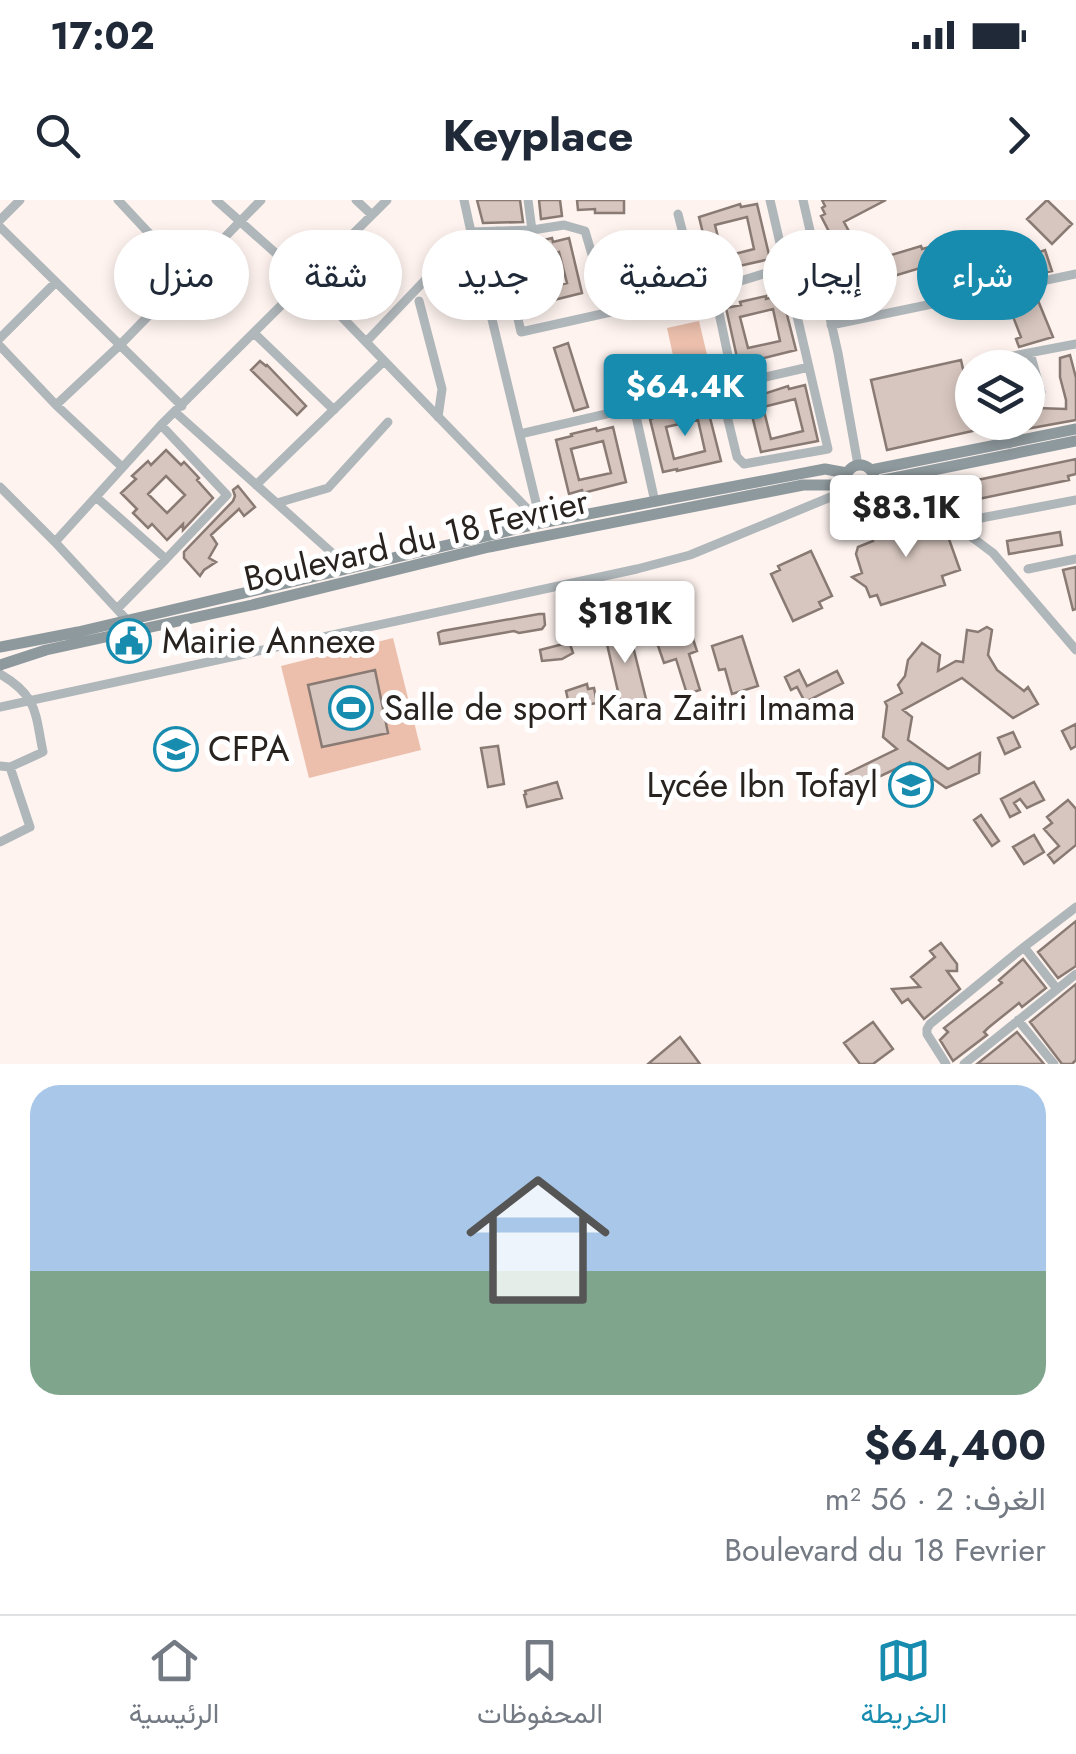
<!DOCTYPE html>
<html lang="ar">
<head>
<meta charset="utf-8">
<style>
  :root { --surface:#fff; --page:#f2f2f3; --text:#1f2937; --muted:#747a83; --line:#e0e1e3; --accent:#178caf }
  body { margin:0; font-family:Jost,Vazirmatn,sans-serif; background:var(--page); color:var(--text); direction:rtl; height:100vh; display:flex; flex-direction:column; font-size:38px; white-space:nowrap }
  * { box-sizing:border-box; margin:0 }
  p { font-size:32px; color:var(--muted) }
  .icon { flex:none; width:55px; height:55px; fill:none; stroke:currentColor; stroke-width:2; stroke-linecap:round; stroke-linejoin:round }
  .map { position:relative; height:864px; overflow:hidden; direction:ltr }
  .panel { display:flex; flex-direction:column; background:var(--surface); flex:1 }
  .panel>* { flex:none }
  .hud { position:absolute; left:30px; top:30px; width:1018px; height:90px; direction:rtl; display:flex; gap:20px }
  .buttons { position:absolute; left:955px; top:150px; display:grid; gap:20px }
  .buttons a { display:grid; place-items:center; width:90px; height:90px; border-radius:50%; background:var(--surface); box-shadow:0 5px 15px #0003; font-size:50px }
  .price { position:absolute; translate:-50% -85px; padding:0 22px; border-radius:10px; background:#fff; color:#222; font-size:32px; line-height:65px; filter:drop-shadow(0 2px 5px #0008) }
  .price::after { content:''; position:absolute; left:50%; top:60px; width:30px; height:22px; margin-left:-15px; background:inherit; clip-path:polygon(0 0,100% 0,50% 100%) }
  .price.active { background:var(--accent); color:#fff }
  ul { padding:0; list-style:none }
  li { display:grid; align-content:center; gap:20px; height:530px; padding:0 30px }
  li span { display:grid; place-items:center; height:310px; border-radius:30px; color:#555 }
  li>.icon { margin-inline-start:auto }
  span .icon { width:180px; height:180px; fill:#fffc; stroke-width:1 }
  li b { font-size:42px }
  .chip { padding:0 35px; border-radius:45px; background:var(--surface); box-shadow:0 5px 15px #0003; font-size:35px; line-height:90px }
  .chip.active { background:var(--accent); color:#fff }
  .status { display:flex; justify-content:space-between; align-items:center; height:70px; padding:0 50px; background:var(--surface); direction:ltr }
  .status svg { height:28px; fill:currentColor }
  header { display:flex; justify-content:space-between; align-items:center; height:130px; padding:0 30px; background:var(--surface); font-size:45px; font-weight:700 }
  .menu { display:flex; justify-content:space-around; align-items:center; height:140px; border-top:2px solid var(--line); background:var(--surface); font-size:28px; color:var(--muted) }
  .menu a { display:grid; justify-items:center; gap:5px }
  .menu .active { color:var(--accent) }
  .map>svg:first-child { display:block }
  .green { fill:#ebbfac }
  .building { fill:#d7c6bf; stroke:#897a73; stroke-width:2.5; fill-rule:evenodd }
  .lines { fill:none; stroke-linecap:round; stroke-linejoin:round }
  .street { stroke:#b0b7ba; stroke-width:9 }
  .secondary { stroke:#8e999d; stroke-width:11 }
  .labels { text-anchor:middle; stroke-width:10; stroke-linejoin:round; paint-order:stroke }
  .street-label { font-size:35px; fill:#292320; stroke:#fff }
  .poi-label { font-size:35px; fill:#292320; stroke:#fff; text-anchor:start }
</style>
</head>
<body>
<div class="status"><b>17:02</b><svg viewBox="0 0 49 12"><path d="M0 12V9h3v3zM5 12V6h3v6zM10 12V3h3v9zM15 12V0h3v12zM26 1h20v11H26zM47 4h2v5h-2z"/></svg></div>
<header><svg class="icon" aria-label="forward" viewBox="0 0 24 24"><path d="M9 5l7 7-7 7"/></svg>Keyplace<svg class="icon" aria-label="search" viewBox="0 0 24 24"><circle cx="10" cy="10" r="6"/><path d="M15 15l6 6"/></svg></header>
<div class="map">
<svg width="1076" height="864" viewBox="0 0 1076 864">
  <rect width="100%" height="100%" fill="#fef3ef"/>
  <path class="green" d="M 699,121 L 713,180 L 680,187 L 667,128 Z
    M 393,438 L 421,550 L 309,578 L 281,466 Z"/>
  <path class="building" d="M 477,0 L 520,0 L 523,22 L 483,23 Z
    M 539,0 L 560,0 L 562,16 L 541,19 Z
    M 577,0 L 624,0 L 624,13 L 595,13 L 595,9 L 578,10 Z
    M 822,0 L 886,0 L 844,22 L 853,39 L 837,47 L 821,16 L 825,14 L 822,8 L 825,6 Z
    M 1047,0 L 1072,24 L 1052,44 L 1027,19 Z
    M 740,4 L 741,7 L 757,4 L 770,59 L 726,69 L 726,67 L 712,70 L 699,17 ZM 747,17 L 754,49 L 723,57 L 715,25 Z
    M 664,33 L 678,88 L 620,100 L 607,47 L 647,34 L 648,37 ZM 655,47 L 662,79 L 630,86 L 622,55 Z
    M 552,38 L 553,42 L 569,38 L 582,93 L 538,104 L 538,101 L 525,104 L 512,51 L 534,46 L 536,57 L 527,59 L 535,91 L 567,83 L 559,52 L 546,55 L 544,40 Z
    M 964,38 L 976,85 L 937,94 L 930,65 L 884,79 L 878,59 L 921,46 L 922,49 Z
    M 1031,47 L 1034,54 L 1045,50 L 1052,71 L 990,84 L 984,64 Z
    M 782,95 L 796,150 L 752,161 L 751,159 L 738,162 L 726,108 L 741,105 L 740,102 L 766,96 L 766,99 ZM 773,109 L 780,141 L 748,148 L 740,117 Z
    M 1037,98 L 1053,137 L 1019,147 L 1016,139 L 1021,137 L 1010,109 Z
    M 568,143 L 588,207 L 574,211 L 554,148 Z
    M 1070,155 L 1076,178 L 1076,220 L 1026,229 L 1024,222 L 1028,222 L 1028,211 L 1036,208 L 1066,209 L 1066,200 L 1060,177 L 1060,158 Z
    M 961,160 L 972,209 L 972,222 L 976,222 L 977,230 L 887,250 L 871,180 Z
    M 260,161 L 266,166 L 267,165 L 306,206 L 297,215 L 251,170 Z
    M 805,185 L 818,241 L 761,252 L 748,199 L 788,186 L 789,189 ZM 795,199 L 803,231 L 771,239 L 763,207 Z
    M 691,206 L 692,209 L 707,206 L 721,261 L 677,271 L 677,269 L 663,272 L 650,219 ZM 698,220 L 705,251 L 674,259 L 666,227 Z
    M 613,227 L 626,282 L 583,293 L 582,290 L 569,294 L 556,240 L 572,236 L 571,234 L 596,228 L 597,231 ZM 603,241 L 611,273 L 579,280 L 571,249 Z
    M 166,250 L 181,265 L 184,262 L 199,278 L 197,280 L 213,298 L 183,330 L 183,324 L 167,340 L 152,324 L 148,328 L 133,313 L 137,309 L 121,293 L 136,279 L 132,276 L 148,261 L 151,265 ZM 166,276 L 185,295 L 167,313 L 148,294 Z
    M 1076,259 L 1076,274 L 1068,276 L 1069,280 L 964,302 L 963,298 L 957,300 L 954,285 Z
    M 238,286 L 255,307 L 244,316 L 239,309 L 211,335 L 217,344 L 209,358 L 216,362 L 204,370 L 200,376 L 184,358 L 184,352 L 233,301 L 235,296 L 233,290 Z
    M 923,315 L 925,323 L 930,321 L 945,328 L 960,370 L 942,376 L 945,385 L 881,405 L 877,395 L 870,397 L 866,387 L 852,377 L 862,373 L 856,354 L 858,347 L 873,341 L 870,332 Z
    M 1060,332 L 1062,345 L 1009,354 L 1007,341 Z
    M 811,351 L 832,396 L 819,402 L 822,408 L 793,421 L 771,374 L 780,370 L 778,366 Z
    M 1076,367 L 1076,409 L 1073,410 L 1063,370 Z
    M 539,414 L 544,414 L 545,425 L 542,429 L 519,433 L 514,431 L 440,444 L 438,433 L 442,431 Z
    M 626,418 L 648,507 L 623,513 L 603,427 L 613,425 L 612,421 Z
    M 987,427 L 992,430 L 988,455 L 997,470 L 1024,491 L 1028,487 L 1038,504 L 1013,518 L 962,478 L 903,510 L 912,517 L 908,540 L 948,569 L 980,553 L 979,573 L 946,588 L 910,562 L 845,593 L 846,574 L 897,549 L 883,537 L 887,506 L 885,502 L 902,493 L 898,485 L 905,476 L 908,460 L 922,443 L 940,455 L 938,471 L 956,461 L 963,462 L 967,430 L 978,432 Z
    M 690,430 L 697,451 L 689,454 L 700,490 L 687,494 L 676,459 L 664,463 L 656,440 Z
    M 742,436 L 758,486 L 732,494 L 725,469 L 719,470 L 712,446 Z
    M 567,443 L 570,444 L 573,453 L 562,459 L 542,461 L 540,450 Z
    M 375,470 L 388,533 L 322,547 L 308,485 Z
    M 799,470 L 807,486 L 837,471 L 843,483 L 805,502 L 797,487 L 791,490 L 785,477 Z
    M 587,484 L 588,489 L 594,488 L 597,503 L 585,505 L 586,510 L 575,512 L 574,508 L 570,509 L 566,491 Z
    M 1076,524 L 1076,546 L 1071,549 L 1062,531 Z
    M 1013,532 L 1020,547 L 1005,554 L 998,538 Z
    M 498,546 L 504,584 L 488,587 L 481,548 Z
    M 557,582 L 562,598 L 527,607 L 524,595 L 526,594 L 525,591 Z
    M 1034,582 L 1044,600 L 1027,608 L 1020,599 L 1014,603 L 1020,612 L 1010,617 L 1001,599 Z
    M 1068,600 L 1076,609 L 1076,645 L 1054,663 L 1048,655 L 1059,646 L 1044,629 L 1052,623 L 1047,617 Z
    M 981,615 L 999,641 L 992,646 L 974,620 Z
    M 1034,635 L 1044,652 L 1024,664 L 1013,647 Z
    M 1076,721 L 1076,766 L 1058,778 L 1038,752 Z
    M 941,743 L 957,764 L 957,771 L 947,771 L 960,789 L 924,819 L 908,799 L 902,803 L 892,789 L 920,787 L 911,777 L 935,757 L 930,751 Z
    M 1023,759 L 1046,788 L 1022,807 L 1019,803 L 988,828 L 984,832 L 987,835 L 953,861 L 940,840 L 948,832 L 944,828 L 1002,783 L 999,780 Z
    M 1076,784 L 1076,860 L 1072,864 L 1062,864 L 1030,822 Z
    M 873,822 L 893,849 L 873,864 L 860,864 L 844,843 Z
    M 1017,832 L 1044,864 L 977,864 Z
    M 680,837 L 700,864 L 648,864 Z"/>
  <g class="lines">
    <path class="street" d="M 118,0 L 188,75
      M 216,0 L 307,81 L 541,323
      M 356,0 L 372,15
      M 528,0 L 532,30 L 471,32 L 540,319
      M 803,0 L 838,153 L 858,265
      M 678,14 L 698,92
      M 0,20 L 20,0
      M 0,27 L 182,206
      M 532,30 L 564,25 L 585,31 L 609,112
      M 498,31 L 521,132 L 714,89 L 786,67
      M 714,89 L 734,184
      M 419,101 L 442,189 L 438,217
      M 831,125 L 1076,74
      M 254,133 L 334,210
      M 0,138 L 55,83
      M 366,142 L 471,32 L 464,0
      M 0,146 L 56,205 L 122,267
      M 994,168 L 992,160 L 1076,144
      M 720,187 L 737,257 L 744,264 L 828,249 L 770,0
      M 1028,196 L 1041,192 L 1030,153
      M 56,205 L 120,145 L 261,0
      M 634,207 L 655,302
      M 175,212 L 350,369
      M 1005,222 L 1009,244
      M 520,234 L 809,167
      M 928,272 L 940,297 L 970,330
      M 256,285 L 384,161
      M 0,287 L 55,342 L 127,420
      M 871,288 L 899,292 L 953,323 L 993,353 L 1076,450
      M 96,297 L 166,359 L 227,295 L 161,225
      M 277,303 L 328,288 L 388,222
      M 981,318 L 1076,300
      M 55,342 L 161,225 L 387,0
      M 1028,369 L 1076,359
      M 117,409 L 166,359
      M 0,474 C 38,496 35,513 43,552 L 10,567 L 0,566
      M 0,507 L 637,369 L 690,355 L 838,294 L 852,291
      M 0,642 L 30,627 L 10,567
      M 1024,747 L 1057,789
      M 1018,820 L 1054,864
      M 946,864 L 927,834 L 927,829 L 930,824 L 1024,747 L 1076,707
      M 964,864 L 1076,774"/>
    <path class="secondary" d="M846 279a14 14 0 1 1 28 0a14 14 0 1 1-28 0Z
      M 871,270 L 1076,229
      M 874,282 L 1076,241
      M 0,447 L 78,432 L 541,323 L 825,269 L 847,273
      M 0,465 L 46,450 L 252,405 L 489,347 L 803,285 L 847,285"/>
  </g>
  <defs>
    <g id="civic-ring" transform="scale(2.25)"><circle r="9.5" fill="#fff" stroke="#178caf" stroke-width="1.5"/><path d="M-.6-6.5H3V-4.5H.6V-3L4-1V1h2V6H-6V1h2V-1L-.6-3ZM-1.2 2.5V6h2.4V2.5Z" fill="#178caf"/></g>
    <g id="stadium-ring" transform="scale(2.25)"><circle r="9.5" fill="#fff" stroke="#178caf" stroke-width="1.5"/><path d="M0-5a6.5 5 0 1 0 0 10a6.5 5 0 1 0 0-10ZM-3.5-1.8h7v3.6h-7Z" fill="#178caf"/></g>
    <g id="university-ring" transform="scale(2.25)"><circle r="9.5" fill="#fff" stroke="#178caf" stroke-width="1.5"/><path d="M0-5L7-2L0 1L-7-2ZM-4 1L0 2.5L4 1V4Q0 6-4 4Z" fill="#178caf"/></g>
    <g id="school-ring" transform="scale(2.25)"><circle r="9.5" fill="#fff" stroke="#178caf" stroke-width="1.5"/><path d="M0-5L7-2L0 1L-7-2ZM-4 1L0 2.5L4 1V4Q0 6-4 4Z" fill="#178caf"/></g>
  </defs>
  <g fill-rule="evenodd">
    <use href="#civic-ring" x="129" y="441"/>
    <use href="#stadium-ring" x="351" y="508"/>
    <use href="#university-ring" x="176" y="549"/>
    <use href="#school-ring" x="911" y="585"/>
  </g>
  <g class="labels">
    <g class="street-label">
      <text transform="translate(416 340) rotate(-13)" y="12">Boulevard du 18 Fevrier</text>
    </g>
    <g class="poi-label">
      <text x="162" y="453">Mairie Annexe</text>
      <text x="384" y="520">Salle de sport Kara Zaitri Imama</text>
      <text x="208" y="561">CFPA</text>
      <text x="878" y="597" text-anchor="end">Lycée Ibn Tofayl</text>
    </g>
  </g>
</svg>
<div class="buttons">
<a><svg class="icon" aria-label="layers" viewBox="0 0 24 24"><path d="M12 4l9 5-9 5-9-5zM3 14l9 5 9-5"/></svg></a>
</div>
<b class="price active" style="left:685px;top:239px">$64.4K</b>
<b class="price" style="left:906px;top:360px">$83.1K</b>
<b class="price" style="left:625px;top:466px">$181K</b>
<div class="hud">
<a class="chip active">شراء</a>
<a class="chip">إيجار</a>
<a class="chip">تصفية</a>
<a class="chip">جديد</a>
<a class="chip">شقة</a>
<a class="chip">منزل</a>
</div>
</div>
<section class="panel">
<ul>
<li><span style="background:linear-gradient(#a9c7e8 60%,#7fa58c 0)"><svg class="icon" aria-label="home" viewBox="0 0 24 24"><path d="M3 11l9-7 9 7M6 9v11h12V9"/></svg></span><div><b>$64,400</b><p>الغرف: 2 · 56 m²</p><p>Boulevard du 18 Fevrier</p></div></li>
</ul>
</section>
<nav class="menu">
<a class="active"><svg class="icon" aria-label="map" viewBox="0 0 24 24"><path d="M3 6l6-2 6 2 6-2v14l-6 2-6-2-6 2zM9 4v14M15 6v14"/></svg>الخريطة</a>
<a><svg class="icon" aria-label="saved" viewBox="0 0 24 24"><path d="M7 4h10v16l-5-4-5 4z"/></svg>المحفوظات</a>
<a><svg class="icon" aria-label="home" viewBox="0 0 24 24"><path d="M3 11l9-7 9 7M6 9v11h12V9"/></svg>الرئيسية</a>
</nav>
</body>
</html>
